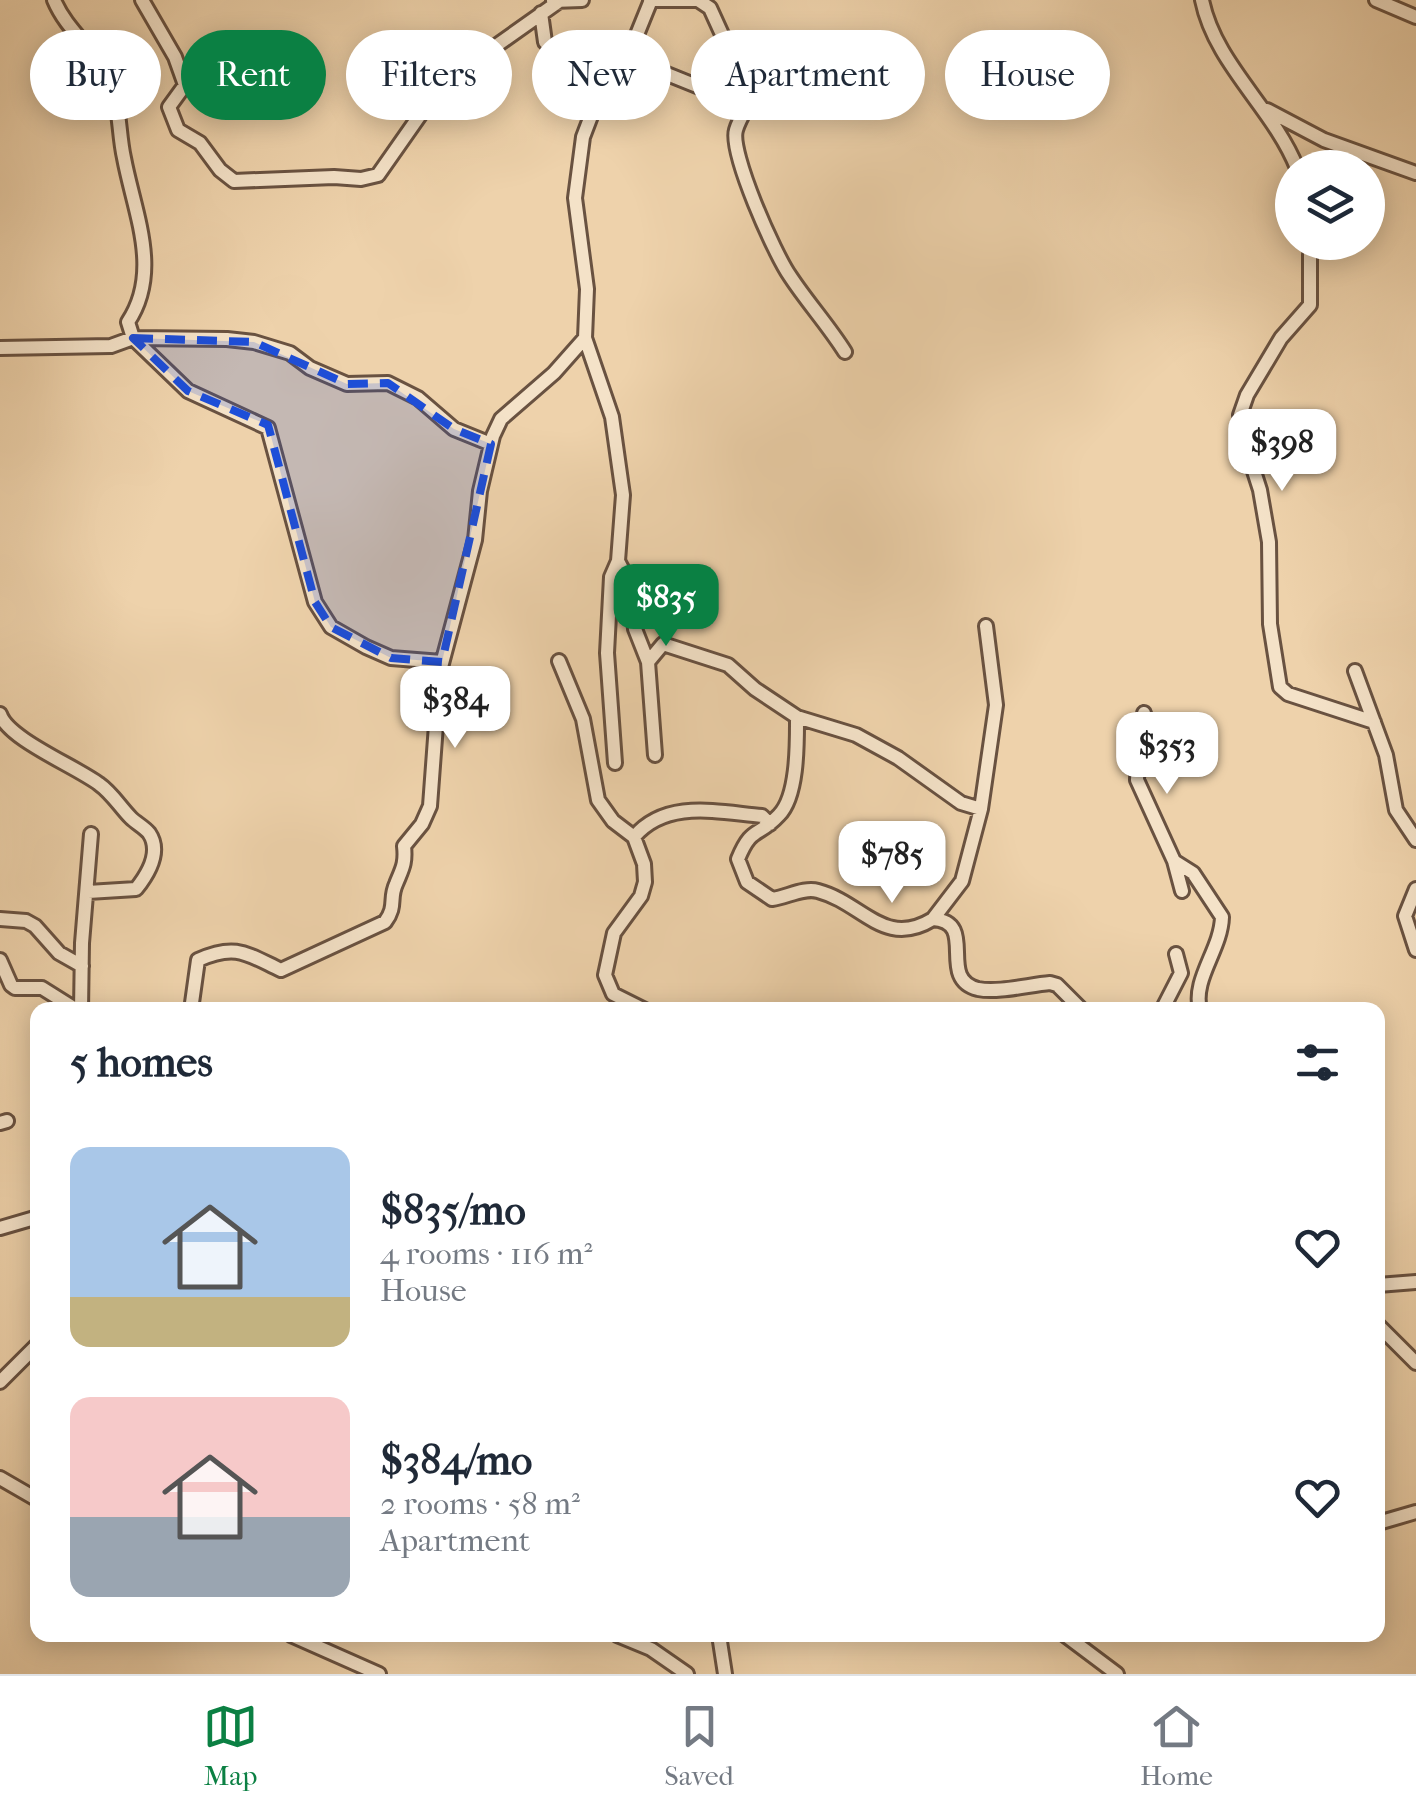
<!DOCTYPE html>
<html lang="en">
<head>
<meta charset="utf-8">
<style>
  :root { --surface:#fff; --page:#f2f2f3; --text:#1f2937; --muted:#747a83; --line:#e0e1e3; --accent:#0b8043 }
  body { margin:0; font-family:"IM FELL French Canon",serif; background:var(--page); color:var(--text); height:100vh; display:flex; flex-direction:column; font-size:38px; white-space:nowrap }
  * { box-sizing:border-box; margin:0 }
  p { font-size:32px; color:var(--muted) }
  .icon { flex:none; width:55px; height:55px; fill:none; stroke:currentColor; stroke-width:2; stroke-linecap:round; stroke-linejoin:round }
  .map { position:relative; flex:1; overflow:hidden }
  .details { position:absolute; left:30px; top:1002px; width:1355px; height:640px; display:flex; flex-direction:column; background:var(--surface); border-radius:20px; box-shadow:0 5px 25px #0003 }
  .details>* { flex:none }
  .banner { position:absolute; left:30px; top:30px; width:1358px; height:90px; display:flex; gap:20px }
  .tools { position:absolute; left:1275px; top:150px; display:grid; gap:20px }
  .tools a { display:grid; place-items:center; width:110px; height:110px; border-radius:50%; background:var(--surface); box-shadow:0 5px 25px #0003; font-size:50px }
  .price { position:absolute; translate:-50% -85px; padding:0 22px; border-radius:20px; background:#fff; color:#222; font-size:32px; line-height:65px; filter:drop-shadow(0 2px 5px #0008) }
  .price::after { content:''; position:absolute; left:50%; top:60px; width:30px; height:22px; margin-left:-15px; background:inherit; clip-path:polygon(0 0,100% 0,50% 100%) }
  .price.active { background:var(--accent); color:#fff }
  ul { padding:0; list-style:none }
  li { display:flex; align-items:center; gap:30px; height:250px; padding:0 40px }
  li span { display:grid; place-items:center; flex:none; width:280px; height:200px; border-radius:20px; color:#555 }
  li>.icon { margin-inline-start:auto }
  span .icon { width:120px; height:120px; fill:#fffc; stroke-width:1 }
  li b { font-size:42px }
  h2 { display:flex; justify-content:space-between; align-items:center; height:120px; padding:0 40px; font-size:42px }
  .tag { padding:0 35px; border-radius:45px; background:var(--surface); box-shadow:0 5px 25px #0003; font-size:35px; line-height:90px }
  .tag.active { background:var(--accent); color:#fff }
  .tab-bar { display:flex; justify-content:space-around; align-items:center; height:140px; border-top:2px solid var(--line); background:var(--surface); font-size:28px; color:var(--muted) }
  .tab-bar a { display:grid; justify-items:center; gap:5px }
  .tab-bar .active { color:var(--accent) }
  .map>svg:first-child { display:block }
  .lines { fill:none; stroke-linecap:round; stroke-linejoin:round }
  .minor-casing { stroke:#695241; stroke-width:18 }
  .minor { stroke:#f4e2c8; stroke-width:12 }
  .marked { fill:#1d4ed8; fill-opacity:0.2; stroke:#1d4ed8; stroke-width:8; stroke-dasharray:20 12; stroke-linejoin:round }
</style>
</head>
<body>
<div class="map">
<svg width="1416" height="1674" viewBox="0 0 1416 1674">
  <rect width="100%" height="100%" fill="#eed2ab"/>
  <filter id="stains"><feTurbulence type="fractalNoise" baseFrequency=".002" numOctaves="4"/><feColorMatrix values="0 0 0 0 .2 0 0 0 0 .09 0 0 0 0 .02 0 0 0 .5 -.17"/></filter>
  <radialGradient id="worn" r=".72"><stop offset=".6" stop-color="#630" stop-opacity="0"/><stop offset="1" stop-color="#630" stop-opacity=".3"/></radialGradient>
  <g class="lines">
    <g class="minor-casing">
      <path id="minor" d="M 54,0 C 68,34 102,54 113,89 C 120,111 119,136 124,158 C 134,212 162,271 128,322 L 133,338 L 188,391 L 268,428 L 315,602 L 331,627 L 366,647 L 391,658 L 442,662
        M 142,0 L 175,57 L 185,85 L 169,107 L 178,130 L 200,143 L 220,170 L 234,181 L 334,177 L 361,179 L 378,175 L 420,115 L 469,65 L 558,2
        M 650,0 L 695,0
        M 698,0 L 710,8 L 725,41 L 758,81 C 754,99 741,113 736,130 C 729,152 775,255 790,276 C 807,302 828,325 845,352
        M 1202,0 C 1215,64 1273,108 1297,168
        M 1376,0 L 1416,17
        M 553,1 L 582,0
        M 541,13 L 545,42 L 575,65 L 605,79 L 667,74 L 729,99 L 746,112
        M 1267,110 L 1324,140 L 1416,173
        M 1315,242 L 1310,255 L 1310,305 L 1281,338 L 1247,395 L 1240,415 L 1244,440 L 1260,490 L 1269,542 L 1270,624 L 1280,687 L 1288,694 L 1374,722
        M 0,348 L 111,346 L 133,338 L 227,339 L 254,342 L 290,353 L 310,368 L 347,384 L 388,383 L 418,398 L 454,429 L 491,444
        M 618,561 L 631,586 L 635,629 L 648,662 L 655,755
        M 559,661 L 583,719 L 598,800 L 613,821 L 634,837 L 644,864 L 645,882 L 641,896 L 614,933 L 605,975 L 613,994 L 645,1010
        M 648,662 L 663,644 L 728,665 L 755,689 L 797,717 L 856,735 L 898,758 L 961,803 L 981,809
        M 1355,671 L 1386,755 L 1396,810 L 1416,840
        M 1144,713 L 1148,740 L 1138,760 L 1137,780 L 1174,861 L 1182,891
        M 0,714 C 8,739 75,766 99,784 C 112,793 120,807 131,818 C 136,823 144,827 149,833 C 162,852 148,874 136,889 L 88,892
        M 797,717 C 797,742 798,796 779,815 C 758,838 752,825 738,859 L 747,882 L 772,899 C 787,897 804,887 818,891 C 863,903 884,949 933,919 L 962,881 L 981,809 L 996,705 L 986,626
        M 615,763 L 607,653 L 611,577 L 618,561 L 623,495 L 612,417 L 585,338 L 587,289 L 575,198 L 583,137 L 607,74 L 634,42 L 651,0
        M 634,837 C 666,799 717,812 762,816 L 770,824
        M 1174,861 L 1193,873 L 1222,917 C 1221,950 1192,979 1200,1010
        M 1416,889 L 1405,916 L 1416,950
        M 0,919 L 26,921 L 35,926 L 59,953 L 82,966
        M 933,919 C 979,922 936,979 978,989 C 998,993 1028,985 1050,983 L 1057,985 L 1082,1010
        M 0,960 L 11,985 L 15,988 L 42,988 L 77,1010
        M 81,1010 L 82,943 L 91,834
        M 191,1010 L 198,960 C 236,943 247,954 281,970 L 385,922 C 397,906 389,899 396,884 C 402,869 406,864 404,846 L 422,824 L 430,806 L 440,671 L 475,540 L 480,491 L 493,436 L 501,419 L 554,373 L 585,338
        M 1162,1010 L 1181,973 L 1176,954
        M 0,1123 L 7,1121
        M 0,1228 L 38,1217
        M 1378,1285 L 1416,1282
        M 1378,1325 L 1416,1363
        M 0,1382 L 38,1344
        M 0,1478 L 38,1500
        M 1378,1523 L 1416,1512
        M 291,1635 L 379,1674
        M 617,1635 L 651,1649 L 687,1674
        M 719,1635 L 725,1674
        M 1065,1635 L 1117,1674"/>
    </g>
    <use href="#minor" class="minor"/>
  </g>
  <path class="marked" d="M 133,338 L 254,342 L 347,384 L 388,383 L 454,429 L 491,444 L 442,662 L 391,658 L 331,627 L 315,602 L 268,425 L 188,391 Z"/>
  <rect width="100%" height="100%" filter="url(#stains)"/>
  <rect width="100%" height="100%" fill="url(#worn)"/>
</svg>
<div class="tools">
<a><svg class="icon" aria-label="layers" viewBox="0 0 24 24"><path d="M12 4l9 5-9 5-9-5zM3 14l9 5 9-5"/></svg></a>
</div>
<b class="price" style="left:1282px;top:494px">$398</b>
<b class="price active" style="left:666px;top:649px">$835</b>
<b class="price" style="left:455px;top:751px">$384</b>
<b class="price" style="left:1167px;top:797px">$353</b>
<b class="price" style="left:892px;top:906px">$785</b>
<div class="banner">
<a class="tag">Buy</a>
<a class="tag active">Rent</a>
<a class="tag">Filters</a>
<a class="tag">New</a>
<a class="tag">Apartment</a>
<a class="tag">House</a>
</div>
<section class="details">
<h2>5 homes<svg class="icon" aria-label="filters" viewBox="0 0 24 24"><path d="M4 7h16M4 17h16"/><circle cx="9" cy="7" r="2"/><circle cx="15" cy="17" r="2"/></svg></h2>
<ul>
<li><span style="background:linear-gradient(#a9c7e8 75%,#c2b280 0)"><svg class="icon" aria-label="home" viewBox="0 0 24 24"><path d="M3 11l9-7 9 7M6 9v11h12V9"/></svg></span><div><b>$835/mo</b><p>4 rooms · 116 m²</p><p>House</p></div><svg class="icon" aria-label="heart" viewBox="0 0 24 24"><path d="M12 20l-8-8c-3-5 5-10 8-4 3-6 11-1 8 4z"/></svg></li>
<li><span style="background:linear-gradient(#f6c9c9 60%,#9aa5b1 0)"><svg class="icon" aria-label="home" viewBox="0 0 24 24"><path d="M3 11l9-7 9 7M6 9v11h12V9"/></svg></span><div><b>$384/mo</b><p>2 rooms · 58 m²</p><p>Apartment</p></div><svg class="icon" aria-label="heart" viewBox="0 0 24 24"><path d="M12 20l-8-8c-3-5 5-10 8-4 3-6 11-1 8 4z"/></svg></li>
</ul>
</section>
</div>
<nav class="tab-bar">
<a class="active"><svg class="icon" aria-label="map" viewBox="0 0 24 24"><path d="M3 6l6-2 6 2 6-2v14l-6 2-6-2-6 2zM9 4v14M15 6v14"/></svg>Map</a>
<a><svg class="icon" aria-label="saved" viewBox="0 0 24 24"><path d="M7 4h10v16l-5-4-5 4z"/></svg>Saved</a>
<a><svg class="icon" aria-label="home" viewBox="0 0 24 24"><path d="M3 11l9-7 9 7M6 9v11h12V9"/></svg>Home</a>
</nav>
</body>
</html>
